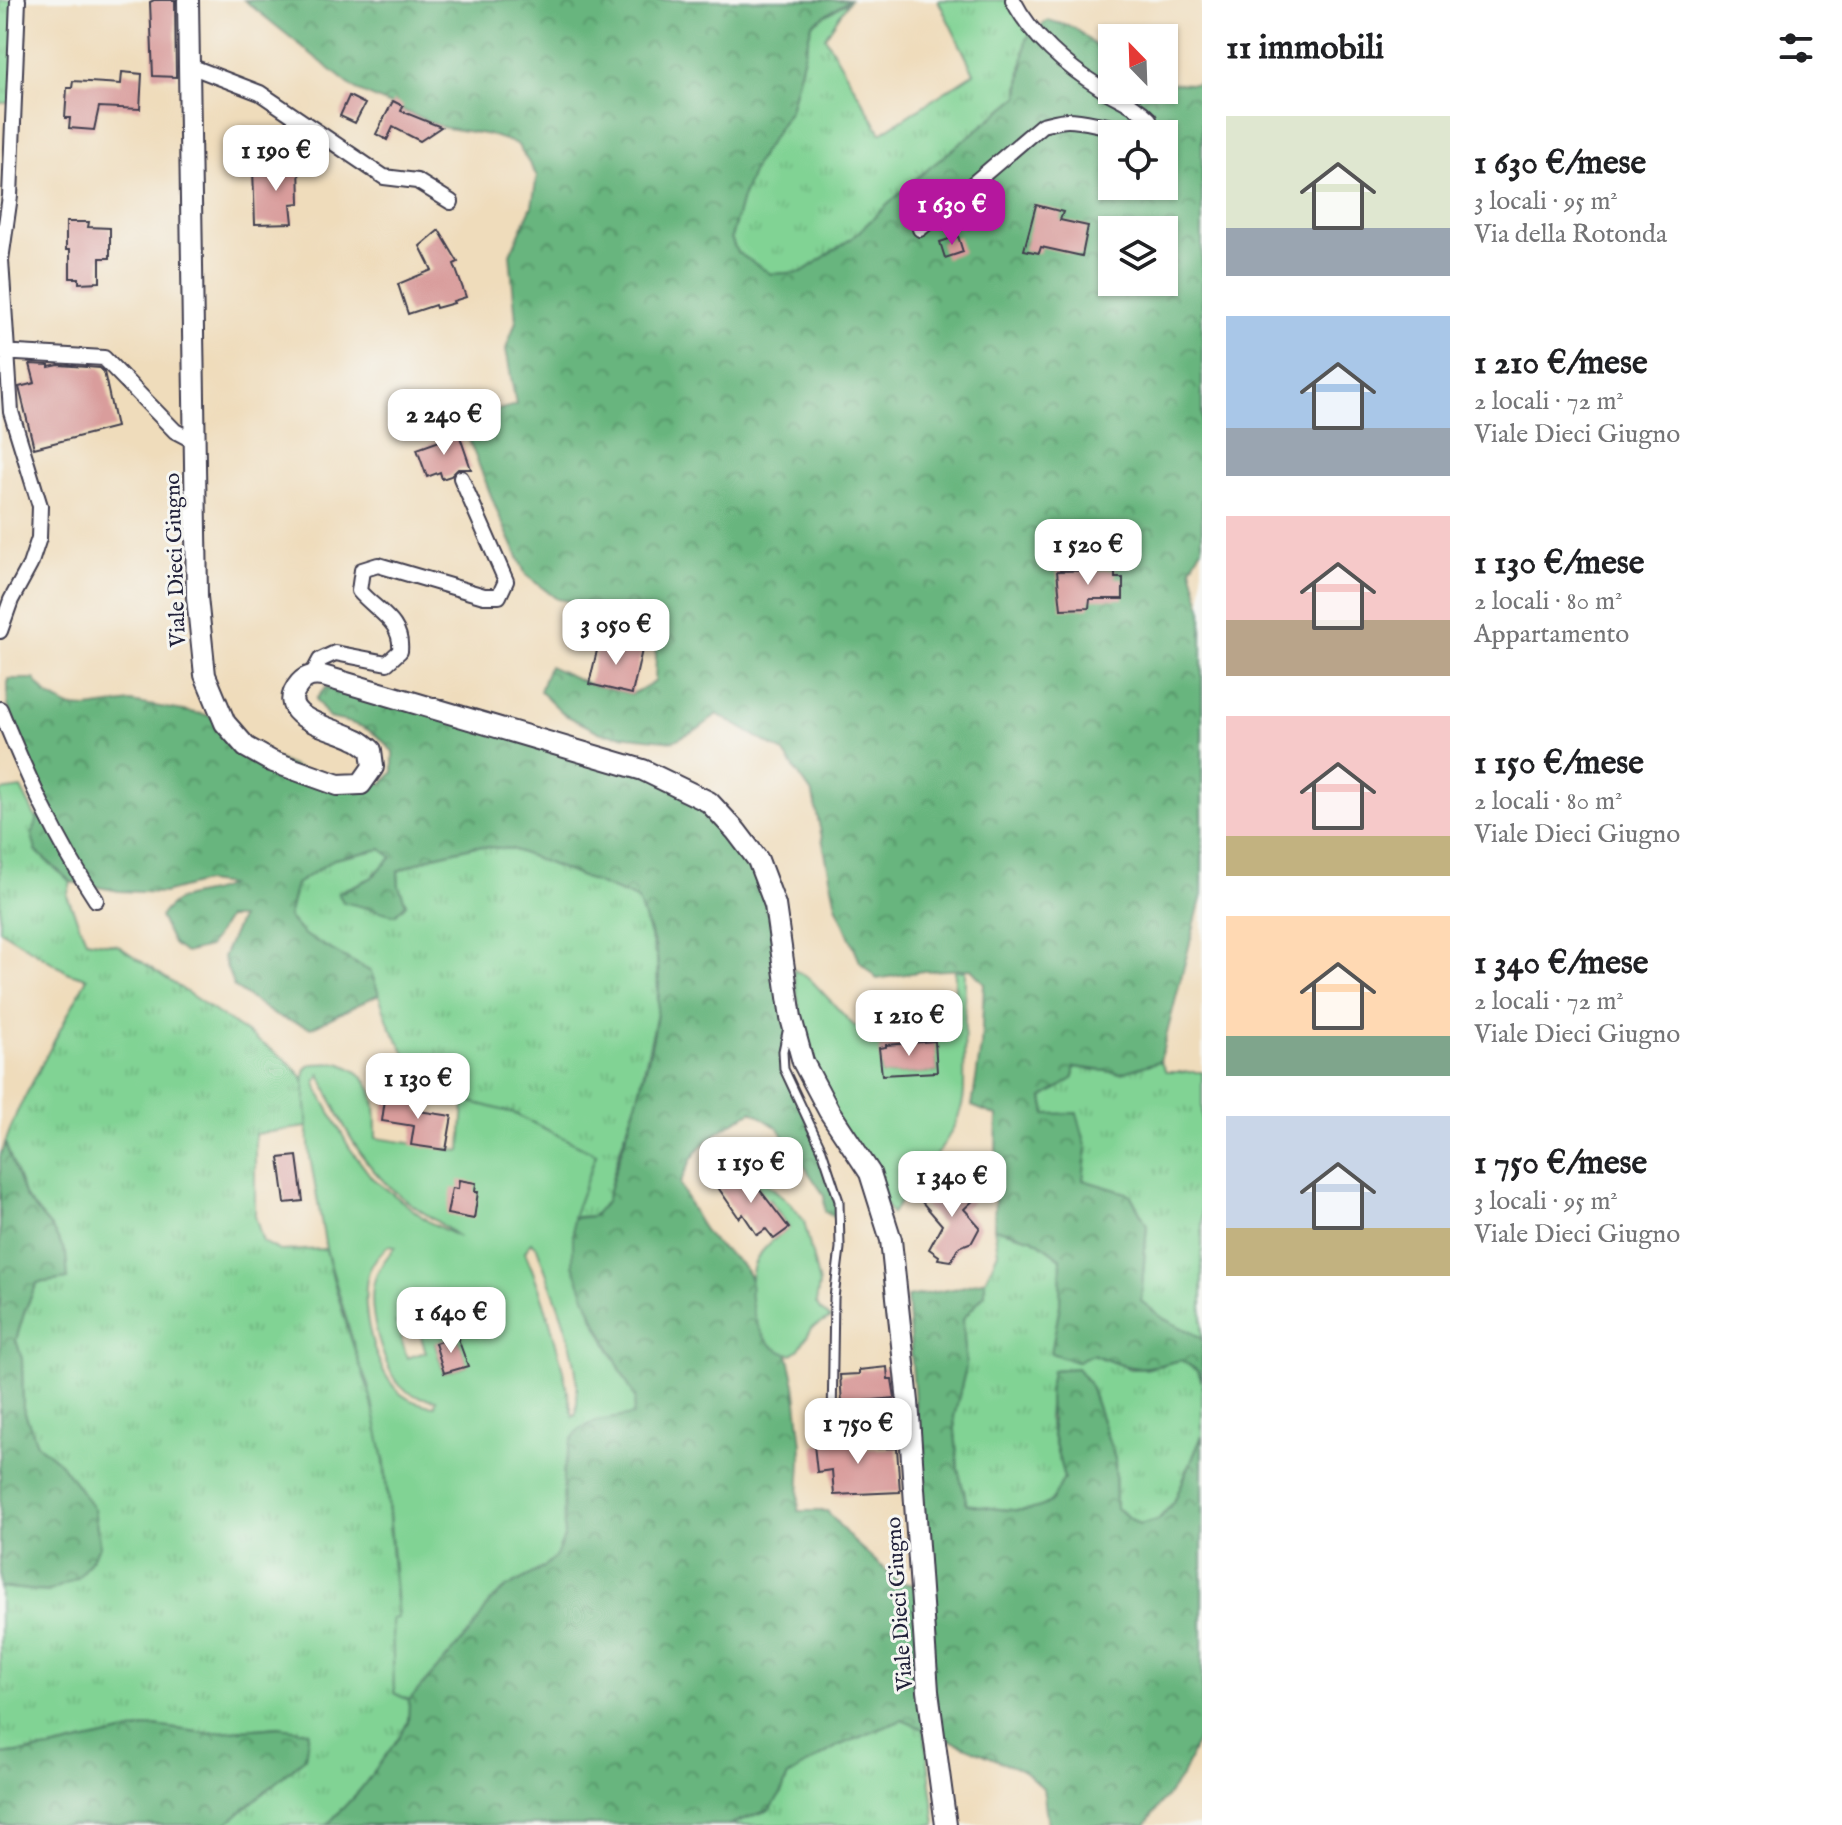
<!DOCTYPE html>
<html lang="it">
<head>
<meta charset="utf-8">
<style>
  :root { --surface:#fff; --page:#f2f2f2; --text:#202124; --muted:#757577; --accent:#b5179e }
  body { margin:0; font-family:"IM FELL English",serif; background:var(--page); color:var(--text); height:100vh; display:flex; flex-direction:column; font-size:30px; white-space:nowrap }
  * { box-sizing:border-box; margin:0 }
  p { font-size:26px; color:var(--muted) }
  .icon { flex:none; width:44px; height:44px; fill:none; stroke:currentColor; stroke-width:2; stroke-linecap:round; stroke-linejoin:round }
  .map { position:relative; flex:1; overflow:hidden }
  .panel { display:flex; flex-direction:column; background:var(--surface); width:640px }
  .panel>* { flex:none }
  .needle { width:52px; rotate:337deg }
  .buttons { position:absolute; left:1098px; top:24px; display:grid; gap:16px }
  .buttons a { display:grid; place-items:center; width:80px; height:80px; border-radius:0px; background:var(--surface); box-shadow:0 2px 6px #0004; font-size:40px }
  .price { position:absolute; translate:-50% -68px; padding:0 18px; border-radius:16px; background:#fff; color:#222; font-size:26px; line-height:52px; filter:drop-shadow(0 2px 4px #0008) }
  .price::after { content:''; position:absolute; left:50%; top:48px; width:24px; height:18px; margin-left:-12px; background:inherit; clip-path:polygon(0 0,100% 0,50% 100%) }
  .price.on { background:var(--accent); color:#fff }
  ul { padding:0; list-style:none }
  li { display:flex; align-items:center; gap:24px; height:200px; padding:0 24px }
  li span { display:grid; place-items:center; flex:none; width:224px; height:160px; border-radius:0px; color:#555 }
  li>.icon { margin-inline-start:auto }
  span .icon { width:96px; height:96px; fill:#fffc; stroke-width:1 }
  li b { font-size:34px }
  h2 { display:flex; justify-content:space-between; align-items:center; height:96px; padding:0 24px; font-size:34px }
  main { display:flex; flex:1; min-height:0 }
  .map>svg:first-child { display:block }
  .grass { fill:url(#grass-tufts); stroke:#527a68; stroke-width:2 }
  .forest { fill:url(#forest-crowns); stroke:#456c5c; stroke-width:2; fill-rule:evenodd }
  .green { fill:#81d394; stroke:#527a68; stroke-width:2; fill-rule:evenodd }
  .building { fill:#d99d9c }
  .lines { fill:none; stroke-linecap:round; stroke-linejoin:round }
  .lane-casing { stroke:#413e4e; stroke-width:11 }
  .street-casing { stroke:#413e4e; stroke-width:18 }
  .secondary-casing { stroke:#413e4e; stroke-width:24 }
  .lane { stroke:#fff; stroke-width:7 }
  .street { stroke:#fff; stroke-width:14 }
  .secondary { stroke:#fff; stroke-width:20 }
  .labels { text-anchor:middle; stroke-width:6; stroke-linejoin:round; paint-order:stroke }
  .street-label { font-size:22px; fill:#22223b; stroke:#f6f6f2 }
</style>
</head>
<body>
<main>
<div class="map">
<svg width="1202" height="1825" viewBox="0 0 1202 1825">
  <defs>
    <pattern id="grass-tufts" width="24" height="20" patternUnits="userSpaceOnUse" patternTransform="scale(2)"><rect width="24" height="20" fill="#81d394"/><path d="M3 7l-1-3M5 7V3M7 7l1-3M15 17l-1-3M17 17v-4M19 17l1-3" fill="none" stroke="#6fb580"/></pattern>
    <pattern id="forest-crowns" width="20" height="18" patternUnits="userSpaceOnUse" patternTransform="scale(2)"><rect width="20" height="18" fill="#68b57e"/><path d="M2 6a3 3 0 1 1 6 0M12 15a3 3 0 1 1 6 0" fill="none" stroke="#559368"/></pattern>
  </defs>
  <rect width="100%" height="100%" fill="#f6f6f2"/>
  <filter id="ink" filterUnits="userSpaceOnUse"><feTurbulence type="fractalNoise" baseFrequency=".0125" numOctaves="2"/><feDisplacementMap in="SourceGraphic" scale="16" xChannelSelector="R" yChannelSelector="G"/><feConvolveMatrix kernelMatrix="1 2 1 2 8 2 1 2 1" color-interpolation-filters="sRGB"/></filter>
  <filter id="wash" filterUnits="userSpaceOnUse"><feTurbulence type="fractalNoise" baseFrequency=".006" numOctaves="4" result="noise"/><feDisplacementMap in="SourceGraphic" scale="32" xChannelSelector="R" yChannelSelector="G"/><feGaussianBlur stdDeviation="1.8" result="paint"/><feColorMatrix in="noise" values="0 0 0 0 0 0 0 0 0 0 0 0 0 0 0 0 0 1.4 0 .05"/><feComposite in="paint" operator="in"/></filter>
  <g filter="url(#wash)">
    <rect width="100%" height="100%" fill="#efdcbb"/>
    <path class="grass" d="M 0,0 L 18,0 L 12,103 L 0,103 Z
      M 938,0 L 1013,0 L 1035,31 L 1021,67 L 1019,96 L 912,182 L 852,238 L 802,272 L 771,274 L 737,253 L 731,238 L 742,198 L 755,165 L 790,110 L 812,24 L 849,1 L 825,37 L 881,133 L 974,73 Z
      M 21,788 L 37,820 C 26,853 49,862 71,882 L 67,896 L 86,940 L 117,945 L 285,1059 L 304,1079 L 308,1127 L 255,1134 L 255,1216 L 263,1242 L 280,1251 L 326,1249 C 334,1286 346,1324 358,1360 C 365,1380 373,1398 377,1418 C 390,1484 389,1552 398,1618 L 392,1619 L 394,1693 L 409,1700 C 409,1708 410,1718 406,1725 C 391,1759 353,1798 327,1825 L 225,1825 L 252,1800 L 279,1727 L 207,1733 L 154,1726 L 50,1749 L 0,1755 L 0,1587 L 48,1592 L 61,1464 L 37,1444 L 23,1408 L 22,1359 L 16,1340 L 25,1310 L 37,1283 L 68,1279 L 51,1227 L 25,1197 L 5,1143 L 17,1112 L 87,978 L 69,973 L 0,930 L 0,791 Z
      M 476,846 L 512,849 L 638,899 L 657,958 L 658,1009 L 638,1097 L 619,1152 L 606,1202 L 593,1216 L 573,1217 L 596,1154 L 513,1113 L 464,1100 L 462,1086 L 406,1055 L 389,1024 L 371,972 L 303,934 L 288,917 L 296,884 L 334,859 L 381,849 L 392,857 L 371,878 L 339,892 L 395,915 L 406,904 L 399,886 L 398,871 L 434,856 Z
      M 1160,1061 L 1166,1072 L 1202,1072 L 1202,1338 L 1164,1319 L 1141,1302 L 1147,1225 L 1130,1194 L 1082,1180 L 1087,1149 L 1046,1114 L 1043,1097 L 1074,1078 L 1073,1067 L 1121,1073 Z
      M 994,1228 L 1034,1239 L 1061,1259 L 1060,1305 L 1052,1353 L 1092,1354 L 1130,1369 L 1146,1369 L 1181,1360 L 1198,1371 L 1202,1382 L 1202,1436 L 1174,1502 L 1158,1520 L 1140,1525 L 1116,1508 L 1115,1459 L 1089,1383 L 1077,1368 L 1052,1370 L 1048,1418 L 1064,1478 C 1060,1484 1056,1496 1051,1501 C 1033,1517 989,1508 967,1504 L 958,1469 L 954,1417 L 966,1367 L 962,1319 L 985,1294 L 985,1280 L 998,1252 Z
      M 902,1720 L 924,1728 L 936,1825 L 728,1825 L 769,1810 L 781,1794 L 788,1776 L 838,1746 Z"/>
    <path class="forest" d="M 244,0 L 849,0 L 812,24 L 790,110 L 755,165 L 742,198 L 731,238 L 737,252 L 771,274 L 802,272 L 852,238 L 912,182 L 1019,96 L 1026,39 L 1048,20 L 1075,28 L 1112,60 L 1112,90 L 1164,90 L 1164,83 L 1195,84 L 1202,79 L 1202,548 L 1191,568 L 1202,608 L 1202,895 L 1160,1061 L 1121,1073 L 1074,1067 L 1074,1078 L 1043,1098 L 1046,1114 L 1077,1113 L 1087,1149 L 1083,1180 L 1130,1194 L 1147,1225 L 1141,1301 L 1164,1319 L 1202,1338 L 1202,1382 L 1198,1371 L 1181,1360 C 1136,1371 1135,1371 1092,1354 L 1076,1362 L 1051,1353 L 1060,1305 L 1061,1259 L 1034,1239 L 994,1228 L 997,1116 L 972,1106 L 981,1046 L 984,983 L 971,969 L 923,971 L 877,979 L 860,962 L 836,905 L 813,795 L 783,752 L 717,714 L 700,728 L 673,741 L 601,733 L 565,715 L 540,691 L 549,666 L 589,684 L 632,694 L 655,682 L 656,655 L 648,614 L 557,599 L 526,575 L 498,513 L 461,420 L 516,405 L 506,349 L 516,321 L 510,254 L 532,206 L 537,176 L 517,144 L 490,135 L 441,127 L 356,90 ZM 1112,134 L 1164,134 L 1164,186 L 1112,186 ZM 1112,230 L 1164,230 L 1164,282 L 1112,282 Z
      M 8,679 L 34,679 L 47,695 L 69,707 L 88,708 L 131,702 L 207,715 L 225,723 L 246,747 L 338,785 L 383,783 L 393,772 L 393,752 C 374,728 359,724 329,718 L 316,699 L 326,687 L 643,770 L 709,802 L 758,860 L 791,1018 L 784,1069 L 834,1182 L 839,1220 L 825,1212 L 824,1195 L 779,1129 L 752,1111 C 715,1134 696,1140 680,1184 C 689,1203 697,1223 711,1239 C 723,1252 745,1262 751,1280 C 752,1285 750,1293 751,1299 C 754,1322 767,1344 788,1354 L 795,1384 L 802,1445 L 798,1511 L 827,1511 L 851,1539 L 899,1582 L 929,1588 L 907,1297 L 958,1288 L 985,1280 L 985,1294 L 963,1319 L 966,1367 L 954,1417 L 958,1469 L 967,1504 C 989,1508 1033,1517 1051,1501 C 1056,1496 1060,1484 1064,1478 C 1054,1440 1044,1408 1052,1370 L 1077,1368 L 1089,1383 L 1115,1459 L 1116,1508 L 1139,1525 L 1158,1520 L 1174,1502 L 1202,1436 L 1202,1729 L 1183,1774 L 1145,1825 L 1048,1825 L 1043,1788 L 1024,1771 L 902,1720 L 838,1746 L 788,1776 L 781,1794 L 769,1810 L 728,1825 L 327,1825 L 360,1790 L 394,1744 L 408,1723 L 409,1700 L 472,1630 L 490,1602 L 506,1588 L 544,1567 L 562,1504 L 563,1472 L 571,1440 L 580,1429 L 635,1398 L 580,1289 L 573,1265 L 573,1218 L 593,1216 L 606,1202 C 624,1133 669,1028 657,957 C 654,938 644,918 637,899 L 512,849 L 476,846 L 434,856 L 398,871 L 399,886 L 406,904 L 395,915 L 343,902 L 338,893 L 371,878 L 392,857 L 381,849 L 334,859 L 296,884 L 288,917 L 303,934 L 371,972 L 379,994 L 311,1028 L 276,1016 L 234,987 L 223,957 L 240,918 L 227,918 L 209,947 L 185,953 L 173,944 L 160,917 C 180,887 204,900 228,885 L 204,882 L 163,893 L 119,891 L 71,882 L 36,851 L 32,835 L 45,797 L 8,706 Z
      M 5,1143 L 25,1197 L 51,1227 L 66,1253 L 68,1279 L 37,1283 L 25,1310 L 16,1340 L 22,1359 L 23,1408 L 37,1444 L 61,1464 L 94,1509 L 100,1546 L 78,1578 L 48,1592 L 0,1587 L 0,1156 Z
      M 154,1726 L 207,1733 L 279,1727 L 309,1731 L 305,1758 L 225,1825 L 0,1825 L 0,1755 L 50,1749 Z"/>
    <path class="green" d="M 793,969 L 810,979 L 854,1026 L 886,1032 L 954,1032 L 955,970 L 965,971 L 964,1092 C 962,1133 915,1182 891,1214 L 809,1068 ZM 926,1042 L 935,1048 L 937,1072 L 882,1075 L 880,1048 L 886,1045 Z
      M 339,1063 C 379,1077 375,1102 376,1138 L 461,1151 L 464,1100 L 513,1113 L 596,1154 L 573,1217 L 573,1265 L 593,1317 L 635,1398 L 633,1415 L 597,1421 L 580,1429 L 571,1440 L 563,1472 L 564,1537 L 556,1556 L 544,1567 L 506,1588 L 490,1602 L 472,1630 L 409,1700 L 394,1693 L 392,1619 L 398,1618 L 385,1464 L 368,1384 L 359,1363 L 326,1249 L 310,1157 L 304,1079 L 306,1068 L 313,1064 ZM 320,1074 C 339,1118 359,1163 398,1194 C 417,1210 440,1222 459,1237 L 429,1222 L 372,1178 L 349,1147 L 318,1090 L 316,1082 ZM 531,1242 L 537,1247 C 555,1301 584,1356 576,1414 L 573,1417 C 562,1361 548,1305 525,1252 ZM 388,1246 L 395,1247 C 387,1257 379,1267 375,1279 C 366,1306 381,1359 397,1382 C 407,1395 421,1398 436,1400 L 435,1406 C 423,1405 411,1402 401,1394 C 374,1372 358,1303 369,1271 C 373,1261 380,1254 388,1246 ZM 414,1316 L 426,1352 L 407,1358 L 396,1322 ZM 457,1336 L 467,1366 L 444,1373 L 435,1344 Z
      M 749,1168 L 791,1204 L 804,1221 L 819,1284 L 816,1303 L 820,1310 L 831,1318 L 812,1328 L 799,1349 L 792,1354 C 755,1351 744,1293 754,1265 C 761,1248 776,1238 789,1227 L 769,1199 L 766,1200 L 746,1172 Z"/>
    <g id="blocks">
      <path class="building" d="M 154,0 L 175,0 L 176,77 L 153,76 L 150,2 Z
        M 122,72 L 142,74 L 140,109 L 99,107 L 94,130 L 69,128 L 70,118 L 65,118 L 67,88 L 72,88 L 73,81 L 121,84 Z
        M 349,96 L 365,104 L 355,123 L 340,116 Z
        M 393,101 L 403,106 L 401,111 L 441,127 L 420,141 L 393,127 L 387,140 L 376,134 Z
        M 269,164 L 299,164 L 300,203 L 291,204 L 293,223 L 255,224 L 253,169 L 269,168 Z
        M 1036,205 L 1063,212 L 1060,220 L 1088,226 L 1082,256 L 1041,247 L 1039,253 L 1024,250 Z
        M 66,222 L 89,222 L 88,227 L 110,228 L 110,258 L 100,258 L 100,282 L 79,283 L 79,278 L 70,278 L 70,250 L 66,250 Z
        M 439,230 L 458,262 L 454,264 L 466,297 L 453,301 L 454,303 L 436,308 L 435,305 L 408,314 L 398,284 L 432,270 L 420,246 Z
        M 958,236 L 963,252 L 945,258 L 940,242 Z
        M 30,364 L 49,365 L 49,367 L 59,365 L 100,368 L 104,372 L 116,427 L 34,448 L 19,387 L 35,383 Z
        M 459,434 L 471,469 L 458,469 L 451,476 L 442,479 L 440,472 L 427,477 L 417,449 Z
        M 1115,570 L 1115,578 L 1123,578 L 1123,599 L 1090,599 L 1089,608 L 1061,609 L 1057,571 Z
        M 600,638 L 642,650 L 632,694 L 589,684 Z
        M 939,1000 L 955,1001 L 954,1032 L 939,1031 Z
        M 935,1041 L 937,1072 L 882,1075 L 879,1048 L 886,1047 L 886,1045 Z
        M 386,1092 L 420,1098 L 418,1111 L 452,1116 L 446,1150 L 411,1145 L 414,1126 L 382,1121 Z
        M 297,1156 L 303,1201 L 285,1203 L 279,1158 Z
        M 733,1170 L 741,1182 L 750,1177 L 789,1228 L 774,1239 L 766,1229 L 757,1235 L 743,1214 L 739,1218 L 715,1183 Z
        M 958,1178 L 977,1197 L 964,1209 L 980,1227 L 972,1242 L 959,1247 L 951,1261 L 938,1259 L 939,1256 L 929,1249 L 942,1225 L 921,1201 L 937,1189 L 941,1194 Z
        M 459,1180 L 476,1183 L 475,1192 L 478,1192 L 474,1219 L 447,1214 L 452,1188 L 458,1189 Z
        M 457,1336 L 468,1366 L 444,1373 L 435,1343 Z
        M 887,1367 L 888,1379 L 892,1379 L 895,1398 L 842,1403 L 840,1375 L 859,1374 L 859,1370 Z
        M 860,1430 L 863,1449 L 897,1448 L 900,1492 L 834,1495 L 832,1470 L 817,1472 L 814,1445 L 833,1443 L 832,1434 Z"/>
    </g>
  </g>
  <g filter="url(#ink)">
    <use href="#blocks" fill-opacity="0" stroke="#413e4e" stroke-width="2"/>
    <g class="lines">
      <g class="lane-casing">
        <path id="lane" d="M 787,1032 L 783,1051 L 784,1069 L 822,1150 L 839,1201 L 840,1248 L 834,1298 L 832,1422"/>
      </g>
      <g class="street-casing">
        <path id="street" d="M 190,66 L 260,93 L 384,177 L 417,181 L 451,202
          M 920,229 L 1042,125 C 1051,123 1060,120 1068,120 C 1096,120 1124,138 1149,119 C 1135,104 1118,99 1101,88 C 1067,67 1031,36 1013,0
          M 0,352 L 104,358 L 175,431 L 194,441
          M 0,631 L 11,600 L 30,565 L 39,538 L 40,506 L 11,412 L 1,260 L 10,196 L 18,0
          M 312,675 L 320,660 L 335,653 L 387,663 L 400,651 C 403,621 377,612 359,591 L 362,570 L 378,565 L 484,596 L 499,596 L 506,581 L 461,478
          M 0,709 C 27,776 56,840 96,900"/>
      </g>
      <g class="secondary-casing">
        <path id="secondary" d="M 188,0 L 197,597 L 205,675 L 225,723 L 246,747 L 271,761 L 338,785 L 361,784 L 373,767 L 371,750 C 366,746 361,741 355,739 C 336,728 270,718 300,683 C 307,675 314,675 323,676 L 643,770 L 709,802 L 736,831 L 758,860 L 775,905 L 791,1018 L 803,1062 L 829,1111 L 870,1173 L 891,1240 L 908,1402 L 928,1691 L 946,1825"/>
      </g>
      <use href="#lane" class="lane"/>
      <use href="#street" class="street"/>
      <use href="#secondary" class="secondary"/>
    </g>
  </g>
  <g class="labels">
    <g class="street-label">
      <text transform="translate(174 560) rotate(-92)" y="8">Viale Dieci Giugno</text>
      <text transform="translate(898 1604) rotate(-94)" y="8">Viale Dieci Giugno</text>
    </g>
  </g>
</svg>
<div class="buttons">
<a><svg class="needle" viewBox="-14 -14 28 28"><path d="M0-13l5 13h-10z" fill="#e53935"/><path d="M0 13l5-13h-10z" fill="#757577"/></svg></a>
<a><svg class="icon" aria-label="locate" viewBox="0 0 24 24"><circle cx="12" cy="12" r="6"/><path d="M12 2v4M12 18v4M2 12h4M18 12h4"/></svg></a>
<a><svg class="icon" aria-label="layers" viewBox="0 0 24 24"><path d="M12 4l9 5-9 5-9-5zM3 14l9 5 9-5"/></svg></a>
</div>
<b class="price" style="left:276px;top:193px">1 190 €</b>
<b class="price on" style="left:952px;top:247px">1 630 €</b>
<b class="price" style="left:444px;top:457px">2 240 €</b>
<b class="price" style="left:1088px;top:587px">1 520 €</b>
<b class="price" style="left:616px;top:667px">3 050 €</b>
<b class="price" style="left:909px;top:1058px">1 210 €</b>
<b class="price" style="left:418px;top:1121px">1 130 €</b>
<b class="price" style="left:751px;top:1205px">1 150 €</b>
<b class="price" style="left:952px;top:1219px">1 340 €</b>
<b class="price" style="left:451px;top:1355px">1 640 €</b>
<b class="price" style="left:858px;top:1466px">1 750 €</b>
</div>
<section class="panel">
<h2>11 immobili<svg class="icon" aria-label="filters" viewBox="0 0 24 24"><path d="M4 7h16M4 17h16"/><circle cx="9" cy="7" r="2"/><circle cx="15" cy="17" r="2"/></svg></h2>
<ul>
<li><span style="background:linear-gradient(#dfe7d0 70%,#9aa5b1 0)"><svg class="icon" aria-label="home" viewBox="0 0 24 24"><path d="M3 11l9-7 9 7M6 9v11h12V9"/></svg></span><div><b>1 630 €/mese</b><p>3 locali · 95 m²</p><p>Via della Rotonda</p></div></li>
<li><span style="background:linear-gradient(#a9c7e8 70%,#9aa5b1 0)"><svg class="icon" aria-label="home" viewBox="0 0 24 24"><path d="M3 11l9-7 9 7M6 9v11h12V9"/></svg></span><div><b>1 210 €/mese</b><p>2 locali · 72 m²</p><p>Viale Dieci Giugno</p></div></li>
<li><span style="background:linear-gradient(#f6c9c9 65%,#b9a48a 0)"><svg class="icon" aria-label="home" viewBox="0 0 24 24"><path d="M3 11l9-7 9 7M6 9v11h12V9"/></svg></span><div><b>1 130 €/mese</b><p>2 locali · 80 m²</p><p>Appartamento</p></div></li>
<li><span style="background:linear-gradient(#f6c9c9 75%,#c2b280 0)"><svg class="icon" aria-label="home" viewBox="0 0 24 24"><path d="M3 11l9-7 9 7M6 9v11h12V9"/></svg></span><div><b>1 150 €/mese</b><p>2 locali · 80 m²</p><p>Viale Dieci Giugno</p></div></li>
<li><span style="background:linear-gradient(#ffd9b3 75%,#7fa58c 0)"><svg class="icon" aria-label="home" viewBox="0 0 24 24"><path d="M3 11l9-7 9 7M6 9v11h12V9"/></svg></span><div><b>1 340 €/mese</b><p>2 locali · 72 m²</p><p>Viale Dieci Giugno</p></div></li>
<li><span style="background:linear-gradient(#c9d6e8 70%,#c2b280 0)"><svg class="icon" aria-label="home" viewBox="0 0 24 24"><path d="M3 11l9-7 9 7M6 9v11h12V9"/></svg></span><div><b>1 750 €/mese</b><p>3 locali · 95 m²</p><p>Viale Dieci Giugno</p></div></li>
</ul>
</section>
</main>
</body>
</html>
